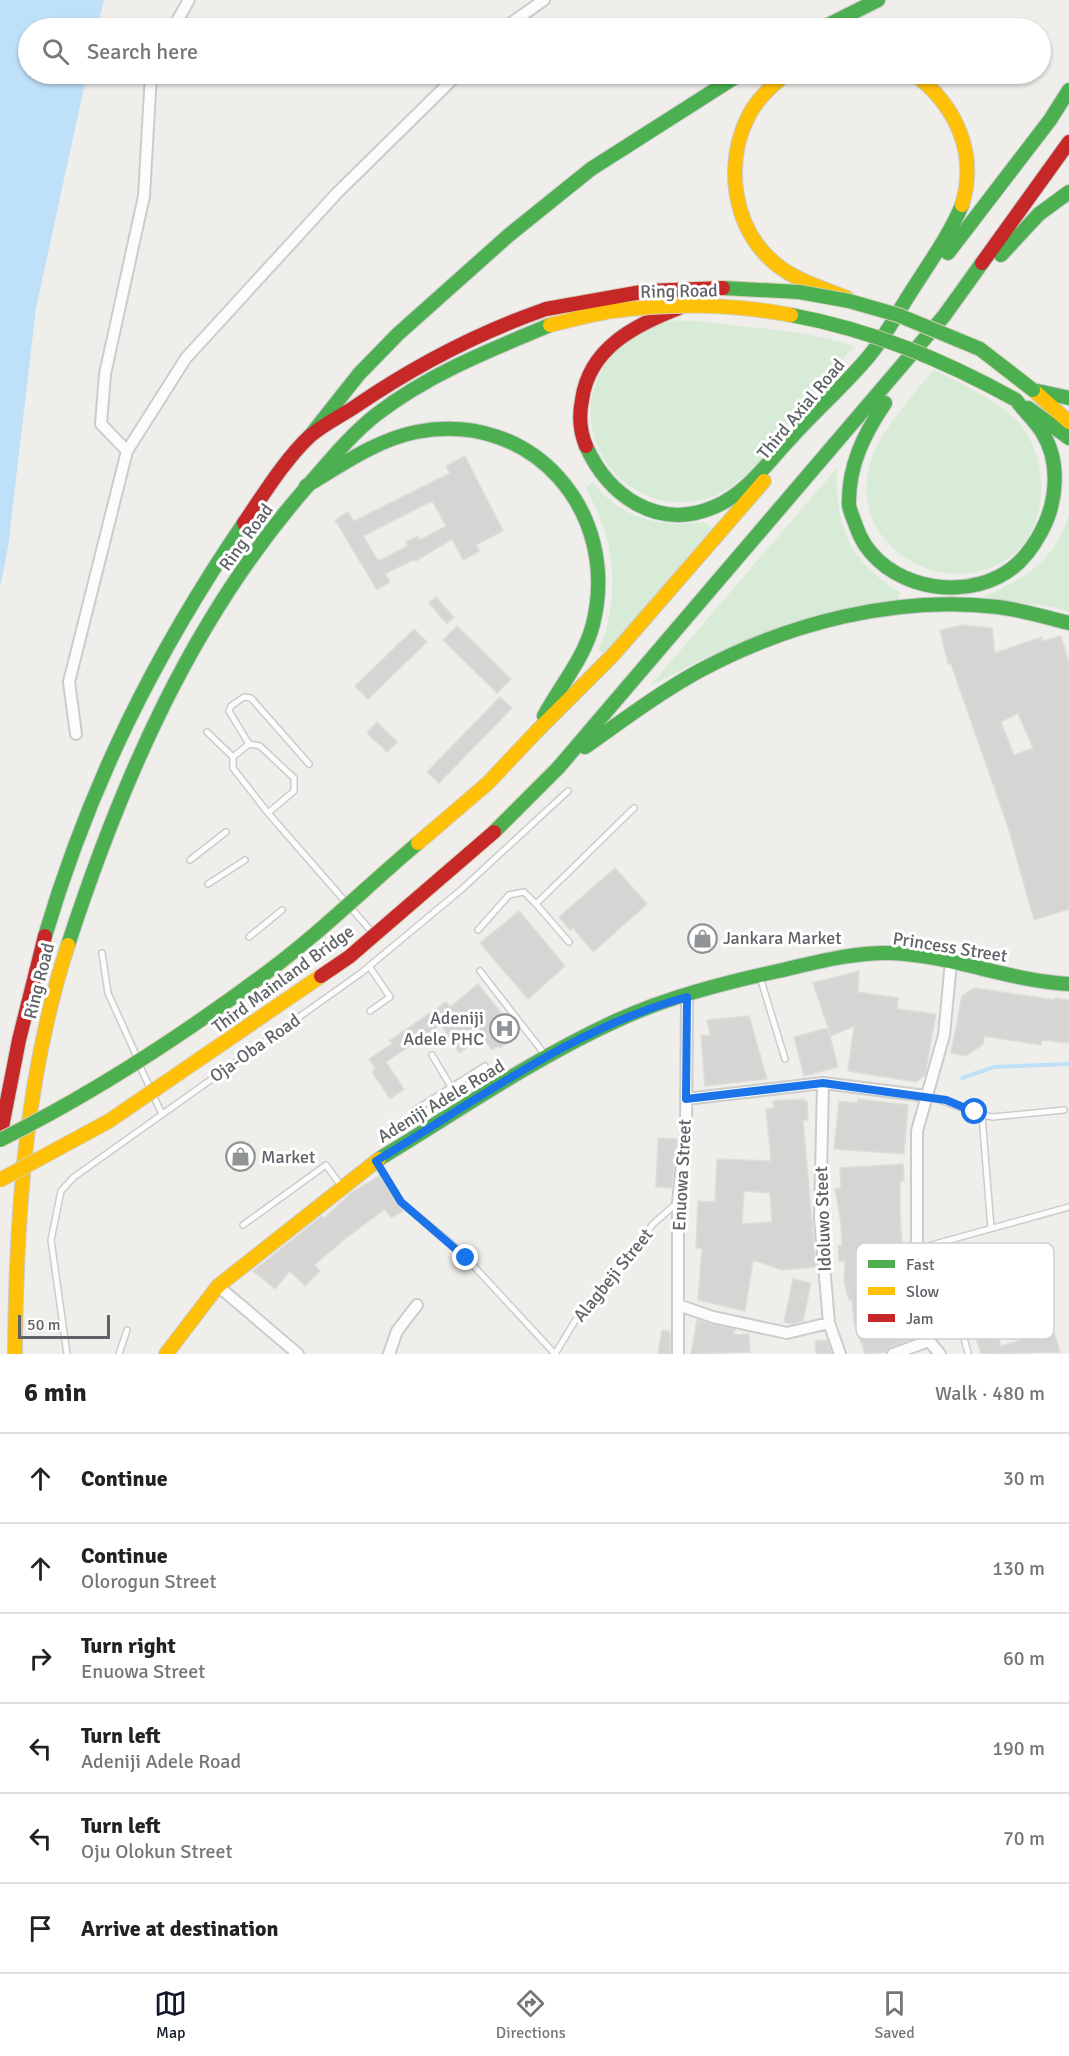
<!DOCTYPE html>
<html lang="en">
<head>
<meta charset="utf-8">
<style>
	body { margin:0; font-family:Signika,sans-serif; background:#f2f2f2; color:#222 }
	.scale { position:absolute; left:18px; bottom:15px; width:92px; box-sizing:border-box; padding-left:6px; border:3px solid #5f6368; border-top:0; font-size:16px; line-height:21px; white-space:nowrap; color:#5f6368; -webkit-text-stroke:4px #fff; paint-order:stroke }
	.stop { position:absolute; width:18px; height:18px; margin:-14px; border:4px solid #1a73e8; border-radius:50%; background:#fff }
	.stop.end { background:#1a73e8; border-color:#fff; box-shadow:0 2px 6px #0008 }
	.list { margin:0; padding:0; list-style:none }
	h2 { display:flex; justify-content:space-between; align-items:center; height:78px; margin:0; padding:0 24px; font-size:26px }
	h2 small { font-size:20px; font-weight:400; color:#767676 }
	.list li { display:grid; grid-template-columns:39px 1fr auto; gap:18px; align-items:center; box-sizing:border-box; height:90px; padding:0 24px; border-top:2px solid #e0e0e0 }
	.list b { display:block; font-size:22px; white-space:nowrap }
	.list p { margin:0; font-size:20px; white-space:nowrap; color:#767676 }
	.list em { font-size:20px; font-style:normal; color:#767676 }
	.icon { flex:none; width:33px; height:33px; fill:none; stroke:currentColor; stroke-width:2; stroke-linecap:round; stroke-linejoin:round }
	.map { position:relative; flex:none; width:1069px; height:1354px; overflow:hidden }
	.search { position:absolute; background:#fff; box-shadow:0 2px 4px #0004; left:18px; right:18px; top:18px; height:66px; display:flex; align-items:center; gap:15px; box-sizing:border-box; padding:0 21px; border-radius:33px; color:#767676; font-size:22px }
	.sheet { height:618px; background:#fff }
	nav { display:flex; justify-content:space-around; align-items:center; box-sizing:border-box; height:84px; border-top:2px solid #e0e0e0; background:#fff; font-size:16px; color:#767676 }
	nav a { display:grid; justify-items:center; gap:3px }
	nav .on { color:#111827 }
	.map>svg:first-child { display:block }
	.green { fill:#d8ebd6 }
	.water { fill:#bfe0f9 }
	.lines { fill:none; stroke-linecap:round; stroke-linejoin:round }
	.stream { stroke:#bfe0f9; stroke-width:4 }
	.building { fill:#d6d5d3; stroke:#deddd9; stroke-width:1.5; fill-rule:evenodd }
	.lane-casing { stroke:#cbcccc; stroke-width:8 }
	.street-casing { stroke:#cbcccc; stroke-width:14 }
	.fast-casing { stroke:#cacacb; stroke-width:16 }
	.slow-casing { stroke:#cacacb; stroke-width:16 }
	.jam-casing { stroke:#cacacb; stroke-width:16 }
	.lane { stroke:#fdfcfc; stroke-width:5 }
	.street { stroke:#fdfcfc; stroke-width:10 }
	.fast { stroke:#4caf50; stroke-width:14 }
	.slow { stroke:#ffc107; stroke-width:14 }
	.jam { stroke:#c62828; stroke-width:14 }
	.fast-bridge-casing { stroke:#d7ceb8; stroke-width:16; stroke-linecap:butt }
	.slow-bridge-casing { stroke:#d7ceb8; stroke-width:16; stroke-linecap:butt }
	.jam-bridge-casing { stroke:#d7ceb8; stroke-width:16; stroke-linecap:butt }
	.fast-bridge { stroke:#4caf50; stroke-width:14 }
	.slow-bridge { stroke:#ffc107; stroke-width:14 }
	.jam-bridge { stroke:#c62828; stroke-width:14 }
	.route { stroke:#1a73e8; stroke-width:8 }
	.labels { text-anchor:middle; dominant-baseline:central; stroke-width:6; stroke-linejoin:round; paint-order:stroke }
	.street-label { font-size:18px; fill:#5f6368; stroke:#fff }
	.poi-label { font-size:18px; fill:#5f6368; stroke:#fff; text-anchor:start }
	.key { fill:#fff; stroke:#cfd0d2; stroke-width:1.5 }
	.key-label { font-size:16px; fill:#5f6368 }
</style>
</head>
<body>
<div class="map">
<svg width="1069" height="1354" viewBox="0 0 1069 1354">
	<rect width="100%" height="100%" fill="#efeeea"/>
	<path class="green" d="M 666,321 C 690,319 715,323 740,326 C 778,330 817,334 854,346 L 760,462 C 744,476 728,492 708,498 C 627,523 558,432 607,362 C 611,356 615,348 620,343 C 633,334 651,328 666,321 Z
		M 933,370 C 962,384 992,397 1015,419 C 1053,457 1051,536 1001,563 C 937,598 850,543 869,468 C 878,431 911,399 933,370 Z
		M 837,468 C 835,527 849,561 901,593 L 898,600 L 709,656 L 650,686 Z
		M 593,482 C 620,519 661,528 704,522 L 712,528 L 604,654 L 599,650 C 621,595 616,538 585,488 Z
		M 1069,512 L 1069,612 L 1053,607 L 982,597 C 1023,581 1059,558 1069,512 Z"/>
	<path class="water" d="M 0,0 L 104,0 L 97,28 L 28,28 L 28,74 L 87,74 L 36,308 L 8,547 L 0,588 Z"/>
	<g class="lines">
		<path class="stream" d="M 962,1078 L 994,1067 L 1069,1064"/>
	</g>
	<path class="building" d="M 465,456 L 503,531 L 476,545 L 480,551 L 463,560 L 452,539 L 416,561 L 415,559 L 385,574 L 390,582 L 377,590 L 335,520 L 348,512 L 354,521 L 450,473 L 446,466 ZM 432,501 L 446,526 L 420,540 L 418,536 L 406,542 L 408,546 L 378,561 L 363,536 Z
		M 436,597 L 454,617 L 447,624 L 429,603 Z
		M 963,625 L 992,628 L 995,653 L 1042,637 L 1043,641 L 1061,636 L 1069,663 L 1069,909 L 1034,920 L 1008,827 L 951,664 L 948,664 L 940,630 ZM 1018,713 L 1033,748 L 1014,755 L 1001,722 Z
		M 457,626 L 511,679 L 497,693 L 443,640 Z
		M 414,629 L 427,642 L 368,699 L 355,686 Z
		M 500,697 L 512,708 L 439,783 L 427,772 Z
		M 377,722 L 397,742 L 387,752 L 367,733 Z
		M 615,868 L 647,904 L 593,952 L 573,928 L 570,930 L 559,917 Z
		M 519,911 L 565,966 L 528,999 L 480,943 Z
		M 859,971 L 858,992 L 898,998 L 897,1009 L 936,1014 L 925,1075 L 916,1082 L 848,1071 L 854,1026 L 831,1036 L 813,983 Z
		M 478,984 L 518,1034 L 500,1048 L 498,1046 L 492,1050 L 482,1037 L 459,1053 L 441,1025 L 386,1062 L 404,1089 L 390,1099 L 372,1072 L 376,1069 L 369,1059 L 393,1043 L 389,1041 L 446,1002 L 450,1007 Z
		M 974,988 L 1055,1000 L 1055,998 L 1069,1000 L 1069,1043 L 1042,1040 L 1041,1045 L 984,1036 L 983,1044 L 966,1056 L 951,1053 L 962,996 Z
		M 749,1016 L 767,1079 L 705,1086 L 701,1036 L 710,1035 L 707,1020 Z
		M 828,1028 L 838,1067 L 804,1076 L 794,1037 Z
		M 803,1099 L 807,1102 L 808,1120 L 803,1120 L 816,1267 L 782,1270 L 753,1260 L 745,1311 L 698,1300 L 702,1248 L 696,1248 L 698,1201 L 715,1202 L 717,1159 L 771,1161 L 766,1109 L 774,1108 L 773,1101 ZM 744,1191 L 770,1193 L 772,1222 L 742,1224 Z
		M 858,1099 L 908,1105 L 904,1154 L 834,1149 L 839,1101 L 857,1103 Z
		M 658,1138 L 677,1139 L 672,1188 L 656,1187 Z
		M 903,1164 L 904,1181 L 900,1181 L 900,1215 L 904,1274 L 874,1276 L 889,1314 L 909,1309 L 916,1338 L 890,1347 L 886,1352 L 865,1354 L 854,1322 L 852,1300 L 849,1300 L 844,1282 L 845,1261 L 839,1261 L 838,1246 L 842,1246 L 841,1223 L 835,1189 L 841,1188 L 840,1168 Z
		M 379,1176 L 403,1211 L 391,1218 L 385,1209 L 346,1238 L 314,1265 L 320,1271 L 305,1286 L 290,1271 L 275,1289 L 253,1271 L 322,1216 L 324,1218 L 351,1193 Z
		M 1032,1258 L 1060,1352 L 981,1354 L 976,1338 L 980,1337 L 977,1327 L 973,1328 L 959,1281 L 979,1275 L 1001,1346 L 1035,1336 L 1013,1264 Z
		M 793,1279 L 811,1283 L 803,1321 L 793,1324 L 784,1322 Z
		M 697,1320 L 735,1329 L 733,1335 L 749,1334 L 750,1352 L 691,1354 Z
		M 662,1330 L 670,1332 L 670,1354 L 658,1354 Z
		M 827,1340 L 832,1354 L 816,1354 L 815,1341 Z"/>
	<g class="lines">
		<defs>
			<path id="lane" d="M 207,732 L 233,757
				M 249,744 L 229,711 L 231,706 L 244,697 L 251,698 L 309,764
				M 268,813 L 294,791 L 294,778 L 260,746 L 249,744 L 233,757 L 233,768 L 268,813 L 371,931
				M 190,860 L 226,832
				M 208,884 L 245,860
				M 478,930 L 509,895 L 524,892 L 536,904
				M 249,937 L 282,910
				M 569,942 L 536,904 L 634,808
				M 102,953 L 108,993 L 136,1055
				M 369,966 L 390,997 L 370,1011
				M 480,971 L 546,1056
				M 760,977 L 785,1059
				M 432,1055 L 463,1107
				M 139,1064 L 150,1088
				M 926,1096 C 949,1101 970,1114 993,1117 L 1064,1110
				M 154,1097 L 162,1114
				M 412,1112 L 485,1066
				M 982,1116 L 991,1228
				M 377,1163 L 401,1202 L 458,1249 L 555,1354
				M 243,1225 L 326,1165 L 341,1186
				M 917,1249 L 1069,1207
				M 946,1273 L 968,1353
				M 921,1279 L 1026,1255
				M 67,1354 L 51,1240 L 61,1191 L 74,1177 L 361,973 L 462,889 L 568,791
				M 119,1354 L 127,1330
				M 555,1354 L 575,1321 L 612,1281 L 653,1224 L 677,1203"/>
			<path id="street" d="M 173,28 L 189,0
				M 504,28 L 544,0
				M 127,451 L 101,424 L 105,374 L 144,196 L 151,74
				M 76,734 L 69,682 L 127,451 L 186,358 L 337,193 L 458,74
				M 823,1083 L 820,1218 L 829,1323 L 840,1354
				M 686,1099 L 823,1083 L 926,1096
				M 218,1286 L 298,1354
				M 678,1305 L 713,1317 L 787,1333 L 829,1323
				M 389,1354 L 397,1331 L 417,1305
				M 678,1354 L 678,1202 L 686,1130 L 687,997
				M 893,1354 L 929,1341
				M 940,1354 L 929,1341 L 917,1249 L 917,1131 L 944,1035 L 951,962"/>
			<path id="fast" d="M 822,28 L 878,0
				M 948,253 L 1050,120 L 1069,90
				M 1001,255 L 1039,214 L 1069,192
				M 1033,390 L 1069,398
				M 885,403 C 864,434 848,466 849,505 C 850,512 854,520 856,526 C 874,581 947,602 998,577 C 1017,568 1031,551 1041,532 C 1057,503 1061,462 1042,432 C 1035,421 1024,411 1016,400
				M 1028,408 L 1069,438
				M 310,436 L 359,374 L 398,334 L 509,235 L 591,169 L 740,74
				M 586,446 C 608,496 658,531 714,507 C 746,494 768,462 791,438 C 816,410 845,385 869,356 C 885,337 896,315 909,295 C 927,266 948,238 962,205
				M 306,486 C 340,466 376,440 416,432 C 532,409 621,512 593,624 C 585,657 560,686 544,716
				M 585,747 C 622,721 659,693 699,671 C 788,623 896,595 998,607 C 1022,610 1046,617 1069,623
				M 558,768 L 944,316 L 982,263
				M 45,936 C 90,784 155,654 244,523
				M 68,945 C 121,782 191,620 305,489 C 328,463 349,436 377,414 C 429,374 490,350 550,325
				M 379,1159 C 457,1112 534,1058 618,1020 C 668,997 724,983 778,971 C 814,963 853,952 890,953 C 951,955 1009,981 1069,984"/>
			<path id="slow" d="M 786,74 C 772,86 758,98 749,115 C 724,163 732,229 777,265 C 797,281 823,288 847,298
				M 914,74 C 956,105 978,154 962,205
				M 1033,390 L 1069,422
				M 536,732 L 614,654 L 764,481
				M 15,1354 C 16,1217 25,1077 68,945
				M 166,1354 L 218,1286 L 379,1159"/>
			<path id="jam" d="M 982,263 L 1069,142
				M 586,446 C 580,432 579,415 582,400 C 589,348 635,325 679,308
				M 244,523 C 263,495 286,458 310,436 C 324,424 341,416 356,406 C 416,365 477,333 546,309
				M 0,1137 L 19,1040 L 45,936"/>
		</defs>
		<use href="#lane" class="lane-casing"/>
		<use href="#street" class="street-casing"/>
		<use href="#fast" class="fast-casing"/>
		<use href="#slow" class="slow-casing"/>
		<use href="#jam" class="jam-casing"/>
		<use href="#lane" class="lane"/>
		<use href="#street" class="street"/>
		<use href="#fast" class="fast"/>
		<use href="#slow" class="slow"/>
		<use href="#jam" class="jam"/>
		<defs>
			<path id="fast-bridge" d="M 723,288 L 799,292 L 849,301 L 898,315 L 980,349 L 1033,390
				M 791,315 C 872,330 944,360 1016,400
				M 494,832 L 558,768
				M 0,1140 C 92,1094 180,1037 262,976 C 317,936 366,887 418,843"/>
			<path id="slow-bridge" d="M 550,325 C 571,320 591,314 613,311 C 670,303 734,304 791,315
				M 418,843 L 488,783 L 536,732
				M 0,1180 L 109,1121 L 321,976"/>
			<path id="jam-bridge" d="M 546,309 L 647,291 L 723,288
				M 321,976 L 349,957 L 494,832"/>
		</defs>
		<use href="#fast-bridge" class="fast-bridge-casing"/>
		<use href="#slow-bridge" class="slow-bridge-casing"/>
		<use href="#jam-bridge" class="jam-bridge-casing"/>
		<use href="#fast-bridge" class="fast-bridge"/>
		<use href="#slow-bridge" class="slow-bridge"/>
		<use href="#jam-bridge" class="jam-bridge"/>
	</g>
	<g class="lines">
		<path class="route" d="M 466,1258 L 401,1202 L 376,1161 C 475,1102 574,1027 687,997 L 686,1099 L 823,1083 L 946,1100 L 975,1112"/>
	</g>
	<defs>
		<symbol id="shop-ring" viewBox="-11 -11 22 22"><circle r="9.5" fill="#fff" stroke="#919496" stroke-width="1.5"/><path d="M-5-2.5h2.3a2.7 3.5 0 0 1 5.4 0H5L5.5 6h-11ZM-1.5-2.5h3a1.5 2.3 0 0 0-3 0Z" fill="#919496"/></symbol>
		<symbol id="hospital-ring" viewBox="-11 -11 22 22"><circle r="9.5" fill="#fff" stroke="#919496" stroke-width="1.5"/><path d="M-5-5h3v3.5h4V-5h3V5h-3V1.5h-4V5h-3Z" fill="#919496"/></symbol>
	</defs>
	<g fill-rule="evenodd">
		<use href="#shop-ring" x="686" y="922" width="33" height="33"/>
		<use href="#hospital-ring" x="488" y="1012" width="33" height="33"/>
		<use href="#shop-ring" x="224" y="1140" width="33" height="33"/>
	</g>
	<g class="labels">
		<g class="street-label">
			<text transform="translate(679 291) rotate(-1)">Ring Road</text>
			<text transform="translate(801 409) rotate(-50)">Third Axial Road</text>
			<text transform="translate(246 537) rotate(-54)">Ring Road</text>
			<text transform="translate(950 947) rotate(9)">Princess Street</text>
			<text transform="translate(283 979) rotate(-36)">Third Mainland Bridge</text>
			<text transform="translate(39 981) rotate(-76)">Ring Road</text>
			<text transform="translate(255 1048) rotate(-35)">Oja-Oba Road</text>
			<text transform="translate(441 1101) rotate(-31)">Adeniji Adele Road</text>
			<text transform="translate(682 1175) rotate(-87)">Enuowa Street</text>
			<text transform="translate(823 1219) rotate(-92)">Idoluwo Steet</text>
			<text transform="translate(613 1275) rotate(-51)">Alagbeji Street</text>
		</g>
		<g class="poi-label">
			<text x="723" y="938">Jankara Market</text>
			<text x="484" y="1018" text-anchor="end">Adeniji<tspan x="484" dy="21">Adele PHC</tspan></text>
			<text x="261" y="1157">Market</text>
		</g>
	</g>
	<rect x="856" y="1243" width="198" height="96" rx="9" class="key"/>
	<rect x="868" y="1260" width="27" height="8" fill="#4caf50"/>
	<rect x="868" y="1287" width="27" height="8" fill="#ffc107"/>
	<rect x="868" y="1314" width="27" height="8" fill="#c62828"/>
	<g class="key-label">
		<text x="906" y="1270">Fast</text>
		<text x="906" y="1297">Slow</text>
		<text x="906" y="1324">Jam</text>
	</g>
</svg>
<div class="scale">50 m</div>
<div class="stop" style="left:975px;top:1112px"></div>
<div class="stop end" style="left:466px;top:1258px"></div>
<div class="search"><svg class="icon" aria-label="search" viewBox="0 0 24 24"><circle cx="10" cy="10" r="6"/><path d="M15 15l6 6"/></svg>Search here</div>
</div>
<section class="sheet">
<h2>6 min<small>Walk · 480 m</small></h2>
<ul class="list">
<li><svg class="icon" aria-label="ahead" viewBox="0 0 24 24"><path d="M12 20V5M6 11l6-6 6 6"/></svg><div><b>Continue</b></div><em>30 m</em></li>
<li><svg class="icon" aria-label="ahead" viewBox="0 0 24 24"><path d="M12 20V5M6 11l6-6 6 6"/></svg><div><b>Continue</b><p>Olorogun Street</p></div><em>130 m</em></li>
<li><svg class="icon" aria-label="right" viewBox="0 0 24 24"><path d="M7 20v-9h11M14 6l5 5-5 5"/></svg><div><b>Turn right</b><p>Enuowa Street</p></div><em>60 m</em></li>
<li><svg class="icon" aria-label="left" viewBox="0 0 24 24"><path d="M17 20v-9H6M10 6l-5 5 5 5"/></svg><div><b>Turn left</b><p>Adeniji Adele Road</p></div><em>190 m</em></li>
<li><svg class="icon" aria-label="left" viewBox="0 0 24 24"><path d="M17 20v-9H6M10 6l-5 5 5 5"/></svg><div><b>Turn left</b><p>Oju Olokun Street</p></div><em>70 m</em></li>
<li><svg class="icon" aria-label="arrive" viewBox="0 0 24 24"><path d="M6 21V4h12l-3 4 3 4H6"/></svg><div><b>Arrive at destination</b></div></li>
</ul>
</section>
<nav>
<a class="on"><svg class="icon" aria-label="map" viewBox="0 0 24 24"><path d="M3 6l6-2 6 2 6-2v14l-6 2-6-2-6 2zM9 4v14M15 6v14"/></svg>Map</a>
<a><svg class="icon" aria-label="directions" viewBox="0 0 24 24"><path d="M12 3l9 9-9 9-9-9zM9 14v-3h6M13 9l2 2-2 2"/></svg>Directions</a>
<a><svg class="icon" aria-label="saved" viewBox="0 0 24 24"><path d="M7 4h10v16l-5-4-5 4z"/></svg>Saved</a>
</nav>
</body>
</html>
